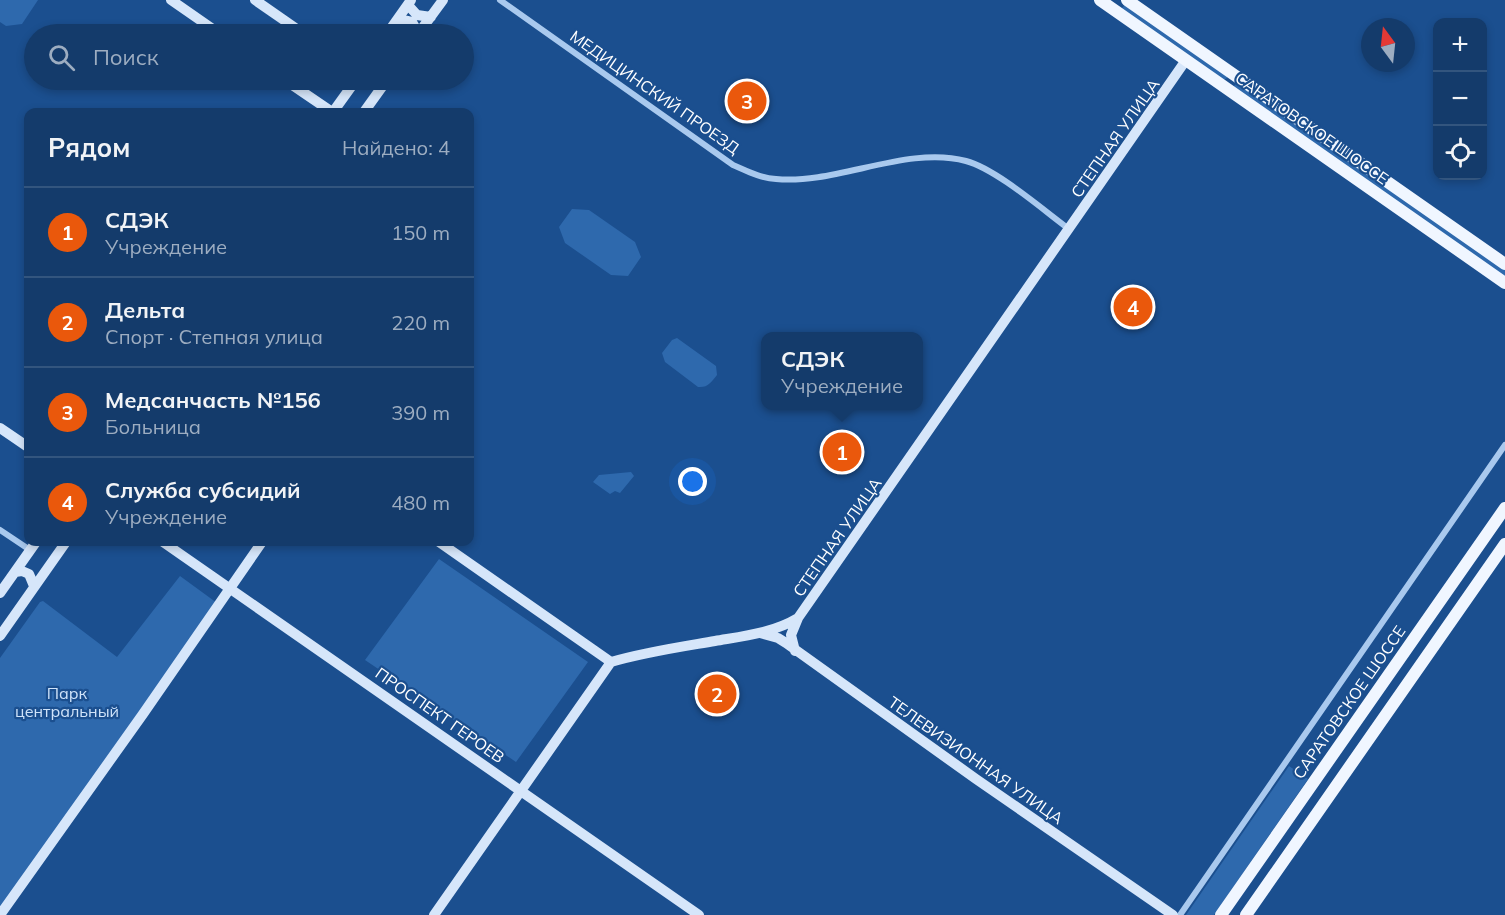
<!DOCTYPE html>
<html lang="ru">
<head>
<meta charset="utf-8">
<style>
	body { margin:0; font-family:Mulish,sans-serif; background:#214673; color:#f1f3f6 }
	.controls { position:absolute; right:18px; top:18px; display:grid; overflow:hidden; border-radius:12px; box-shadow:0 3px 9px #0003 }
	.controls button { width:54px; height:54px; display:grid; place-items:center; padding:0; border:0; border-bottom:2px solid #33557e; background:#143b6b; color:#f1f3f6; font:30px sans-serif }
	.compass { position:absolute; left:1361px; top:18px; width:54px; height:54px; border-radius:50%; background:#143b6b; box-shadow:0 3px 9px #0003; rotate:345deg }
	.you { position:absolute; left:693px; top:482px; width:21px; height:21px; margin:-15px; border:4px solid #fff; border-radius:50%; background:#1a73e8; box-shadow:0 0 0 9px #1a73e833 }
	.badge { display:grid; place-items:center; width:39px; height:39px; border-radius:50%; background:#ea580c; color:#fff; font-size:20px; font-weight:700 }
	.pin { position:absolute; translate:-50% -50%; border:3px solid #fff; box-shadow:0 2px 6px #0006 }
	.popup { position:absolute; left:761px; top:332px; width:162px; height:78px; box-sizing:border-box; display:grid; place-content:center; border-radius:12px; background:#143b6b; filter:drop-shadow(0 2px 4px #0005); font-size:20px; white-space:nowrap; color:#9dadc1 }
	.popup b { font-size:22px; color:#f1f3f6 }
	.popup::after { content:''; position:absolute; left:50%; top:100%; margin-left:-12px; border:12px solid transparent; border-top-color:#143b6b }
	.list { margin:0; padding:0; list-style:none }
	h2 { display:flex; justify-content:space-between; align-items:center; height:78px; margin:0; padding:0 24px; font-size:26px }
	h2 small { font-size:20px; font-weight:400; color:#9dadc1 }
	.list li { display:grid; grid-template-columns:39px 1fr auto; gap:18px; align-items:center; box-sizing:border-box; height:90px; padding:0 24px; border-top:2px solid #33557e }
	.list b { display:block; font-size:22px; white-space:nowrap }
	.list p { margin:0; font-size:20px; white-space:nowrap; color:#9dadc1 }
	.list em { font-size:20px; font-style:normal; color:#9dadc1 }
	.icon { flex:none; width:33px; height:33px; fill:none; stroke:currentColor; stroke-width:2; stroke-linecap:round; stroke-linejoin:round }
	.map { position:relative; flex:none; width:1505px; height:915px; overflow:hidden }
	.search { position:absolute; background:#143b6b; box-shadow:0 3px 9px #0003; left:24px; top:24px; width:450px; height:66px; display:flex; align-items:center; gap:15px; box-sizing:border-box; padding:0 21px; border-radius:33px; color:#9dadc1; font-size:22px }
	.panel { position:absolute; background:#143b6b; box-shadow:0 3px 9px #0003; left:24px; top:108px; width:450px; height:438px; border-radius:12px }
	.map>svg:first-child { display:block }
	.green { fill:#2e69ad }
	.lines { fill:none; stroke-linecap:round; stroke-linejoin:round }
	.street { stroke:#a9c9ee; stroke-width:6 }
	.secondary { stroke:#d6e6fa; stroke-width:10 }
	.primary { stroke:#f0f6ff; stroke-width:12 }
	.labels { text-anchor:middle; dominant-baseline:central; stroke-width:4.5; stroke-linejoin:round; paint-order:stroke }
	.street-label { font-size:16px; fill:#fff; stroke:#1b4f8f }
	.park-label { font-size:16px; fill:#cfe3fa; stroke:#1b4f8f }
</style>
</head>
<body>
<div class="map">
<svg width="1505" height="915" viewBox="0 0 1505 915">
	<rect width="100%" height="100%" fill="#1b4f8f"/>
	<path class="green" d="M 0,0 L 38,0 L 22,24 L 6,26 L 0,22 Z
		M 1125,5 L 1227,75 L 1227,78 L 1222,81 L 1121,9 Z
		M 1237,83 L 1505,268 L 1505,279 L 1233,87 Z
		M 572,209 L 589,210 L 635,242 L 641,257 L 628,276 L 611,275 L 565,243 L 559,227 Z
		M 677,338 L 716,366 L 717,375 C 711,382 708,388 698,387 L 665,362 L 662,353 L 672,340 Z
		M 631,472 L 634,476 L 620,493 L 615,491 L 610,494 L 593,482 L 599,475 Z
		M 439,559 L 588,662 L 516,762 L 365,660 Z
		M 180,576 L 217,603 L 0,911 L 0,658 L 40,602 L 43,601 L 117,657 Z
		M 1289,766 L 1308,779 L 1214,915 L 1186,915 Z"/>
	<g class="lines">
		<path class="street" d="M 500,0 L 733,165 C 747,171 760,178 776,179 C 836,185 907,145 966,161 C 996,169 1042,209 1069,229
			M 0,530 L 30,550
			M 1180,915 L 1505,445"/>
		<path class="secondary" d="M 171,0 L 220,34
			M 255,0 L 304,34
			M 408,5 L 417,15 L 431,17
			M 398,19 L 412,22 L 419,34
			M 387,34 L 411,0
			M 418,34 L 443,0
			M 285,80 L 332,112
			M 333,112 L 356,80
			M 364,112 L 387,80
			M 0,428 L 28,447
			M 163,542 L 699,915
			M 439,542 L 611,662
			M 15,572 L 22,571 L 29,574 L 34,586
			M 0,593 L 36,542
			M 760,633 L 778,638 L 786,643 L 976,779 L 1173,915
			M 0,636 L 66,542
			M 795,651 L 791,635 L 798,618
			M 0,915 L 143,714 L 262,542
			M 434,915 L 611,662 C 645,652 680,647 715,641 C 744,636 773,633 798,618 L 1186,60"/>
		<path class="primary" d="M 1100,0 L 1505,283
			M 1127,0 L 1505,264
			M 1221,915 L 1505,508
			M 1246,915 L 1505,544"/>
	</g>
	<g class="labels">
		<g class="street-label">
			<text transform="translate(655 92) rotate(35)">МЕДИЦИНСКИЙ ПРОЕЗД</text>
			<text transform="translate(1312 128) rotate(35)">САРАТОВСКОЕ ШОССЕ</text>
			<text transform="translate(1115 138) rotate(-55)">СТЕПНАЯ УЛИЦА</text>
			<text transform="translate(837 537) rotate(-55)">СТЕПНАЯ УЛИЦА</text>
			<text transform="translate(1349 702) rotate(-55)">САРАТОВСКОЕ ШОССЕ</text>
			<text transform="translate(440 715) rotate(35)">ПРОСПЕКТ ГЕРОЕВ</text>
			<text transform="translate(976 760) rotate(35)">ТЕЛЕВИЗИОННАЯ УЛИЦА</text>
		</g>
		<g class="park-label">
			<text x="67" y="693">Парк<tspan x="67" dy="18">центральный</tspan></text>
		</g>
	</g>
</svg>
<div class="controls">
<button>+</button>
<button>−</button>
<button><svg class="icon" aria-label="locate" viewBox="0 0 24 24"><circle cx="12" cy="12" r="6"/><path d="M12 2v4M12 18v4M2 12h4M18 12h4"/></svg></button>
</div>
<svg class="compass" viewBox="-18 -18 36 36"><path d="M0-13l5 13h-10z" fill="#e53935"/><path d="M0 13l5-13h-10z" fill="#9dadc1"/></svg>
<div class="you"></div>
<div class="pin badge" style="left:842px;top:452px">1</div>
<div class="popup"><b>СДЭК</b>Учреждение</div>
<div class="pin badge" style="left:717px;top:694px">2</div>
<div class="pin badge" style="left:747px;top:101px">3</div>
<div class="pin badge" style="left:1133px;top:307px">4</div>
<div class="search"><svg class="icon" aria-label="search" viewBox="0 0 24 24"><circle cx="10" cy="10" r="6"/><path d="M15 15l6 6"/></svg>Поиск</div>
<section class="panel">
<h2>Рядом<small>Найдено: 4</small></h2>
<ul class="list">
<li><span class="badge">1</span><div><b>СДЭК</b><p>Учреждение</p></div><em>150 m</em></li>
<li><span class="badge">2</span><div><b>Дельта</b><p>Спорт · Степная улица</p></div><em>220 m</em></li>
<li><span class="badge">3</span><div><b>Медсанчасть №156</b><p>Больница</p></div><em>390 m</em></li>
<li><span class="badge">4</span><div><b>Служба субсидий</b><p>Учреждение</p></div><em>480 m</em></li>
</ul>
</section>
</div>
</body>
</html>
